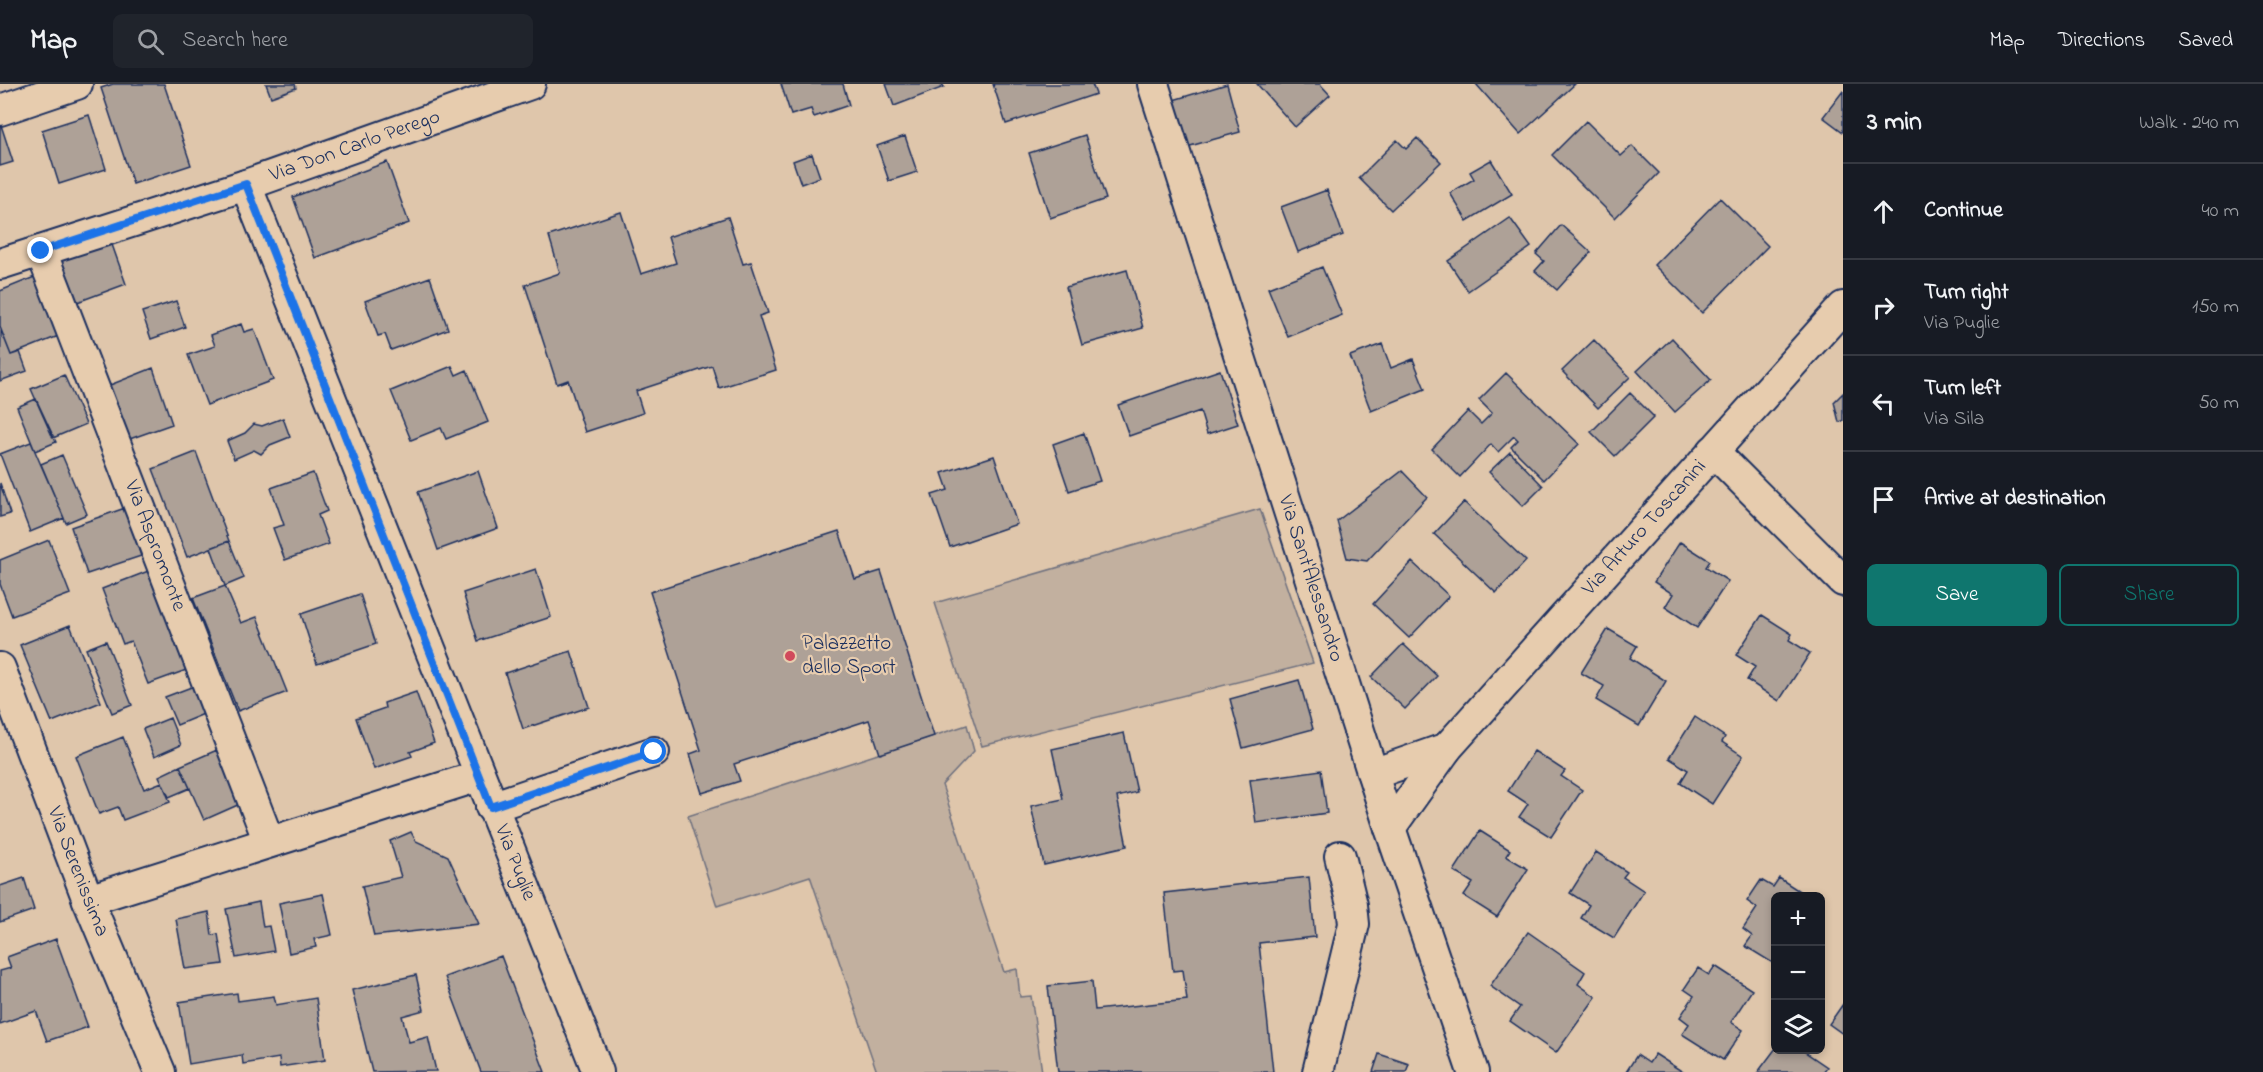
<!DOCTYPE html>
<html lang="en">
<head>
<meta charset="utf-8">
<style>
	body { margin:0; font-family:"Indie Flower",sans-serif; background:#20242c; color:#f1f3f6 }
	.controls { position:absolute; right:18px; bottom:18px; display:grid; overflow:hidden; border-radius:9px; box-shadow:0 3px 9px #0003 }
	.controls button { width:54px; height:54px; display:grid; place-items:center; padding:0; border:0; border-bottom:2px solid #363941; background:#171b24; color:#f1f3f6; font:30px sans-serif }
	.stop { position:absolute; width:18px; height:18px; margin:-14px; border:4px solid #1a73e8; border-radius:50%; background:#fff }
	.stop.end { background:#1a73e8; border-color:#fff; box-shadow:0 2px 6px #0008 }
	.list { margin:0; padding:0; list-style:none }
	h2 { display:flex; justify-content:space-between; align-items:center; height:78px; margin:0; padding:0 24px; font-size:26px }
	h2 small { font-size:20px; font-weight:400; color:#9ea1a6 }
	.list li { display:grid; grid-template-columns:39px 1fr auto; gap:18px; align-items:center; box-sizing:border-box; height:96px; padding:0 24px; border-top:2px solid #363941 }
	.list b { display:block; font-size:22px; white-space:nowrap }
	.list p { margin:0; font-size:20px; white-space:nowrap; color:#9ea1a6 }
	.list em { font-size:20px; font-style:normal; color:#9ea1a6 }
	.actions { display:flex; gap:12px; padding:18px 24px }
	.actions a { flex:1; padding:14px 0; border:2px solid #0f766e; border-radius:9px; text-align:center; font-size:21px; color:#0f766e }
	.actions .main { background:#0f766e; color:#fff }
	.icon { flex:none; width:33px; height:33px; fill:none; stroke:currentColor; stroke-width:2; stroke-linecap:round; stroke-linejoin:round }
	.map { position:relative; flex:none; width:1843px; height:988px; overflow:hidden }
	header { display:flex; align-items:center; gap:36px; box-sizing:border-box; height:84px; padding:0 30px; background:#171b24; border-bottom:2px solid #363941 }
	header strong { font-size:28px }
	nav { display:flex; gap:33px; margin-inline-start:auto; font-size:21px }
	.search { width:420px; height:54px; background:#20242c; display:flex; align-items:center; gap:15px; box-sizing:border-box; padding:0 21px; border-radius:9px; color:#9ea1a6; font-size:22px }
	main { display:flex }
	aside { flex:1; background:#171b24 }
	.map>svg:first-child { display:block }
	.green { fill:#c2b09f; stroke:#6e707e; stroke-width:1.5 }
	.building { fill:#aea197; stroke:#1b2f5e; stroke-width:1.5 }
	.lines { fill:none; stroke-linecap:round; stroke-linejoin:round }
	.minor-casing { stroke:#1b2f5e; stroke-width:34 }
	.minor { stroke:#e7ccae; stroke-width:30 }
	.route { stroke:#1a73e8; stroke-width:8 }
	.poi-dot { fill:#d1495b; stroke:#e7ccae; stroke-width:2 }
	.labels { text-anchor:middle; dominant-baseline:central; stroke-width:4.5; stroke-linejoin:round; paint-order:stroke }
	.street-label { font-size:21px; fill:#1b2f5e; stroke:#e7ccae }
	.poi-label { font-size:21px; fill:#1b2f5e; stroke:#e7ccae; text-anchor:start }
</style>
</head>
<body>
<header>
<strong>Map</strong>
<div class="search"><svg class="icon" aria-label="search" viewBox="0 0 24 24"><circle cx="10" cy="10" r="6"/><path d="M15 15l6 6"/></svg>Search here</div>
<nav><a>Map</a><a>Directions</a><a>Saved</a></nav>
</header>
<main>
<div class="map">
<svg width="1843" height="988" viewBox="0 0 1843 988">
	<rect width="100%" height="100%" fill="#dfc6ab"/>
	<filter id="ink" filterUnits="userSpaceOnUse"><feTurbulence type="fractalNoise" baseFrequency=".0167" numOctaves="2"/><feDisplacementMap in="SourceGraphic" scale="12" xChannelSelector="R" yChannelSelector="G"/><feConvolveMatrix kernelMatrix="1 2 1 2 8 2 1 2 1" color-interpolation-filters="sRGB"/></filter>
	<g filter="url(#ink)">
		<path class="green" d="M 1260,425 L 1313,579 L 982,662 L 935,519 Z
			M 967,641 L 974,667 L 942,701 L 1004,888 L 1017,885 L 1020,913 L 1031,912 L 1042,988 L 877,988 L 810,792 L 717,822 L 688,732 Z"/>
		<path class="building" d="M 113,0 L 164,0 L 191,81 L 133,100 L 101,4 Z
			M 266,0 L 295,0 L 296,4 L 271,13 Z
			M 781,0 L 843,0 L 849,21 L 814,33 L 811,25 L 791,31 Z
			M 886,0 L 942,0 L 944,3 L 894,22 Z
			M 993,0 L 1092,0 L 1096,10 L 1006,40 Z
			M 1227,0 L 1240,48 L 1183,64 L 1170,17 Z
			M 1257,0 L 1320,0 L 1330,11 L 1295,43 Z
			M 1476,0 L 1575,0 L 1520,50 Z
			M 1843,7 L 1843,48 L 1823,33 Z
			M 89,31 L 106,85 L 59,100 L 42,46 Z
			M 1586,37 L 1621,72 L 1632,62 L 1659,89 L 1615,134 L 1552,71 Z
			M 0,38 L 13,78 L 0,82 Z
			M 1085,51 L 1106,115 L 1050,134 L 1029,69 Z
			M 905,52 L 917,88 L 889,97 L 877,62 Z
			M 1417,54 L 1441,78 L 1391,126 L 1359,94 L 1397,56 L 1406,65 Z
			M 812,70 L 820,93 L 801,100 L 793,77 Z
			M 1491,76 L 1512,110 L 1467,137 L 1450,109 L 1474,95 L 1470,88 Z
			M 387,78 L 409,139 L 315,174 L 293,113 Z
			M 1327,106 L 1343,151 L 1298,168 L 1281,123 Z
			M 1720,114 L 1768,162 L 1702,229 L 1654,181 Z
			M 621,128 L 641,190 L 676,179 L 668,153 L 728,133 L 743,180 L 751,178 L 768,229 L 759,232 L 776,286 L 719,304 L 712,282 L 636,307 L 643,329 L 585,348 L 568,296 L 557,300 L 525,201 L 560,189 L 549,152 Z
			M 1510,134 L 1531,163 L 1468,207 L 1448,177 Z
			M 1561,141 L 1591,168 L 1557,206 L 1535,187 L 1544,177 L 1536,170 Z
			M 110,155 L 126,200 L 72,220 L 55,176 Z
			M 1322,183 L 1342,231 L 1288,253 L 1268,204 Z
			M 1127,186 L 1143,244 L 1082,261 L 1066,203 Z
			M 37,192 L 61,251 L 11,271 L 0,243 L 0,207 Z
			M 430,193 L 448,245 L 391,266 L 385,250 L 378,252 L 365,217 Z
			M 176,217 L 185,243 L 151,255 L 142,228 Z
			M 241,240 L 244,248 L 254,245 L 273,296 L 207,321 L 188,271 L 215,262 L 211,251 Z
			M 1,246 L 11,271 L 20,268 L 27,287 L 0,297 Z
			M 1672,254 L 1711,296 L 1675,328 L 1637,287 Z
			M 1594,256 L 1630,293 L 1598,324 L 1562,287 Z
			M 1382,260 L 1391,284 L 1413,275 L 1425,305 L 1371,327 L 1350,272 Z
			M 452,282 L 456,291 L 467,286 L 488,338 L 446,355 L 441,344 L 411,356 L 391,307 Z
			M 153,284 L 172,340 L 124,357 L 105,303 Z
			M 1220,286 L 1238,340 L 1207,350 L 1200,327 L 1129,352 L 1118,321 Z
			M 1506,289 L 1579,360 L 1544,396 L 1511,363 L 1518,356 L 1514,352 L 1498,368 L 1491,360 L 1460,393 L 1432,365 L 1468,327 L 1481,340 L 1492,329 L 1479,316 Z
			M 64,291 L 86,340 L 53,354 L 31,305 Z
			M 1630,309 L 1654,333 L 1615,372 L 1591,348 Z
			M 1843,309 L 1843,337 L 1839,338 L 1834,318 Z
			M 36,315 L 56,358 L 35,367 L 17,323 Z
			M 283,334 L 290,353 L 270,361 L 261,370 L 254,366 L 234,375 L 227,357 L 245,349 L 254,340 L 262,342 Z
			M 1084,349 L 1100,397 L 1069,407 L 1053,360 Z
			M 31,358 L 64,434 L 30,448 L 0,370 Z
			M 196,368 L 229,457 L 187,473 L 153,385 Z
			M 1510,368 L 1543,402 L 1523,422 L 1489,388 Z
			M 62,371 L 87,430 L 66,439 L 41,380 Z
			M 994,372 L 1017,440 L 950,463 L 932,411 L 948,406 L 942,389 Z
			M 478,387 L 498,444 L 438,466 L 418,408 Z
			M 1402,387 L 1427,413 L 1367,477 L 1347,474 L 1337,437 Z
			M 313,389 L 327,427 L 318,431 L 329,460 L 285,476 L 273,444 L 284,441 L 271,404 Z
			M 0,399 L 10,430 L 0,433 Z
			M 1464,418 L 1526,477 L 1496,509 L 1434,450 Z
			M 125,424 L 141,472 L 87,490 L 71,443 Z
			M 839,447 L 855,495 L 881,487 L 934,652 L 880,670 L 869,636 L 734,680 L 740,697 L 702,709 L 690,670 L 701,666 L 650,508 Z
			M 49,456 L 70,510 L 12,532 L 0,500 L 0,476 Z
			M 229,457 L 244,494 L 225,502 L 211,464 Z
			M 1680,458 L 1710,477 L 1706,483 L 1728,497 L 1697,544 L 1665,523 L 1673,510 L 1654,498 Z
			M 1412,478 L 1449,512 L 1409,554 L 1373,520 Z
			M 536,485 L 551,533 L 478,557 L 463,509 Z
			M 151,486 L 189,585 L 148,600 L 131,557 L 123,560 L 102,505 Z
			M 225,502 L 241,539 L 257,533 L 287,608 L 238,627 L 193,514 Z
			M 360,510 L 376,560 L 317,580 L 301,530 Z
			M 1762,531 L 1792,550 L 1789,556 L 1810,569 L 1779,617 L 1747,596 L 1755,583 L 1736,571 Z
			M 70,541 L 101,618 L 52,638 L 20,561 Z
			M 1608,545 L 1637,562 L 1630,574 L 1666,597 L 1639,642 L 1596,616 L 1604,602 L 1581,589 Z
			M 106,557 L 132,621 L 112,629 L 86,565 Z
			M 1403,560 L 1437,592 L 1405,625 L 1371,593 Z
			M 571,567 L 589,623 L 523,645 L 505,589 Z
			M 1299,596 L 1313,645 L 1243,664 L 1230,615 Z
			M 194,602 L 206,629 L 177,641 L 165,613 Z
			M 416,608 L 434,659 L 410,668 L 412,672 L 374,685 L 356,634 L 385,624 L 384,619 Z
			M 1695,633 L 1725,653 L 1722,658 L 1743,672 L 1712,720 L 1680,699 L 1688,686 L 1669,674 Z
			M 170,634 L 181,661 L 154,673 L 143,645 Z
			M 1124,649 L 1137,708 L 1117,713 L 1127,762 L 1044,781 L 1031,722 L 1063,715 L 1052,665 Z
			M 123,653 L 144,705 L 162,698 L 170,718 L 123,736 L 118,723 L 99,730 L 76,672 Z
			M 217,666 L 240,720 L 204,736 L 180,682 Z
			M 1534,667 L 1565,687 L 1561,692 L 1582,706 L 1551,753 L 1519,733 L 1528,720 L 1508,707 Z
			M 180,682 L 190,704 L 169,713 L 159,692 Z
			M 1321,686 L 1327,729 L 1256,739 L 1250,696 Z
			M 1480,747 L 1510,766 L 1506,772 L 1528,785 L 1497,833 L 1464,812 L 1473,799 L 1454,787 Z
			M 411,748 L 416,757 L 448,772 L 479,840 L 374,852 L 362,802 L 401,793 L 390,757 Z
			M 1596,768 L 1627,788 L 1623,793 L 1644,807 L 1614,854 L 1581,834 L 1589,821 L 1570,809 Z
			M 1309,793 L 1315,853 L 1259,859 L 1273,988 L 1058,988 L 1048,902 L 1092,897 L 1095,926 L 1187,916 L 1183,886 L 1173,887 L 1164,809 Z
			M 24,794 L 34,826 L 0,838 L 0,802 Z
			M 1779,794 L 1807,812 L 1776,812 L 1776,881 L 1745,862 L 1752,852 L 1743,845 L 1757,824 L 1747,817 L 1761,796 L 1773,803 Z
			M 323,810 L 332,851 L 314,855 L 316,863 L 289,869 L 279,819 Z
			M 259,818 L 263,843 L 269,842 L 274,867 L 236,874 L 226,825 Z
			M 209,828 L 212,851 L 218,850 L 223,880 L 185,885 L 176,835 Z
			M 1528,848 L 1585,888 L 1578,900 L 1596,913 L 1556,969 L 1510,937 L 1520,923 L 1490,902 Z
			M 56,855 L 88,943 L 47,957 L 36,927 L 0,940 L 0,887 L 11,884 L 7,873 Z
			M 501,872 L 545,988 L 481,988 L 445,893 Z
			M 1715,882 L 1752,906 L 1731,938 L 1743,946 L 1723,976 L 1682,950 L 1689,940 L 1680,933 L 1694,912 L 1684,905 L 1698,884 L 1709,891 Z
			M 416,891 L 424,926 L 402,932 L 409,958 L 428,953 L 436,987 L 372,988 L 352,906 Z
			M 237,909 L 238,917 L 274,912 L 276,921 L 316,914 L 325,976 L 280,983 L 279,974 L 243,980 L 242,971 L 189,980 L 179,918 Z
			M 1843,920 L 1843,950 L 1829,940 Z
			M 1776,964 L 1802,966 L 1827,983 L 1823,988 L 1758,988 Z
			M 1379,970 L 1409,980 L 1406,988 L 1373,988 Z
			M 1655,970 L 1683,988 L 1626,988 L 1637,971 L 1649,979 Z"/>
		<g class="lines">
			<defs>
				<g id="minor">
					<path id="s1" d="M 1153,0 L 1390,744 L 1473,988"/>
					<path d="M 0,26 L 77,0"/>
					<path id="s2" d="M 246,101 L 598,988"/>
					<path id="s3" d="M 41,167 L 269,758"/>
					<path id="s4" d="M 0,180 L 246,101 L 530,0"/>
					<path d="M 1713,367 L 1843,497"/>
					<path id="s5" d="M 0,584 L 88,816 L 160,988"/>
					<path d="M 1373,690 L 1447,664"/>
					<path d="M 491,723 L 654,668"/>
					<path id="s6" d="M 1390,744 L 1447,664 L 1843,223"/>
					<path d="M 88,816 L 479,692"/>
					<path d="M 1318,988 L 1354,840 L 1352,821 L 1340,772"/>
				</g>
			</defs>
			<use href="#minor" class="minor-casing"/>
			<use href="#minor" class="minor"/>
		</g>
	</g>
	<g class="lines" filter="url(#ink)">
		<path class="route" d="M 41,167 L 246,100 L 491,723 L 654,668"/>
	</g>
	<circle class="poi-dot" cx="790" cy="572" r="6"/>
	<g class="labels">
		<g class="street-label">
			<text stroke="none"><textPath href="#s4" startOffset="374">Via Don Carlo Perego</textPath></text>
			<text stroke="none"><textPath href="#s6" startOffset="394">Via Arturo Toscanini</textPath></text>
			<text stroke="none"><textPath href="#s3" startOffset="316">Via Aspromonte</textPath></text>
			<text stroke="none"><textPath href="#s1" startOffset="519">Via Sant'Alessandro</textPath></text>
			<text stroke="none"><textPath href="#s2" startOffset="729">Via Puglie</textPath></text>
			<text stroke="none"><textPath href="#s5" startOffset="218">Via Serenissima</textPath></text>
		</g>
		<g class="poi-label">
			<text x="802" y="560">Palazzetto<tspan x="802" dy="24">dello Sport</tspan></text>
		</g>
	</g>
</svg>
<div class="controls">
<button>+</button>
<button>−</button>
<button><svg class="icon" aria-label="layers" viewBox="0 0 24 24"><path d="M12 4l9 5-9 5-9-5zM3 14l9 5 9-5"/></svg></button>
</div>
<div class="stop" style="left:654px;top:668px"></div>
<div class="stop end" style="left:41px;top:167px"></div>
</div>
<aside>
<h2>3 min<small>Walk · 240 m</small></h2>
<ul class="list">
<li><svg class="icon" aria-label="ahead" viewBox="0 0 24 24"><path d="M12 20V5M6 11l6-6 6 6"/></svg><div><b>Continue</b></div><em>40 m</em></li>
<li><svg class="icon" aria-label="right" viewBox="0 0 24 24"><path d="M7 20v-9h11M14 6l5 5-5 5"/></svg><div><b>Turn right</b><p>Via Puglie</p></div><em>150 m</em></li>
<li><svg class="icon" aria-label="left" viewBox="0 0 24 24"><path d="M17 20v-9H6M10 6l-5 5 5 5"/></svg><div><b>Turn left</b><p>Via Sila</p></div><em>50 m</em></li>
<li><svg class="icon" aria-label="arrive" viewBox="0 0 24 24"><path d="M6 21V4h12l-3 4 3 4H6"/></svg><div><b>Arrive at destination</b></div></li>
</ul>
<div class="actions"><a class="main">Save</a><a>Share</a></div>
</aside>
</main>
</body>
</html>
